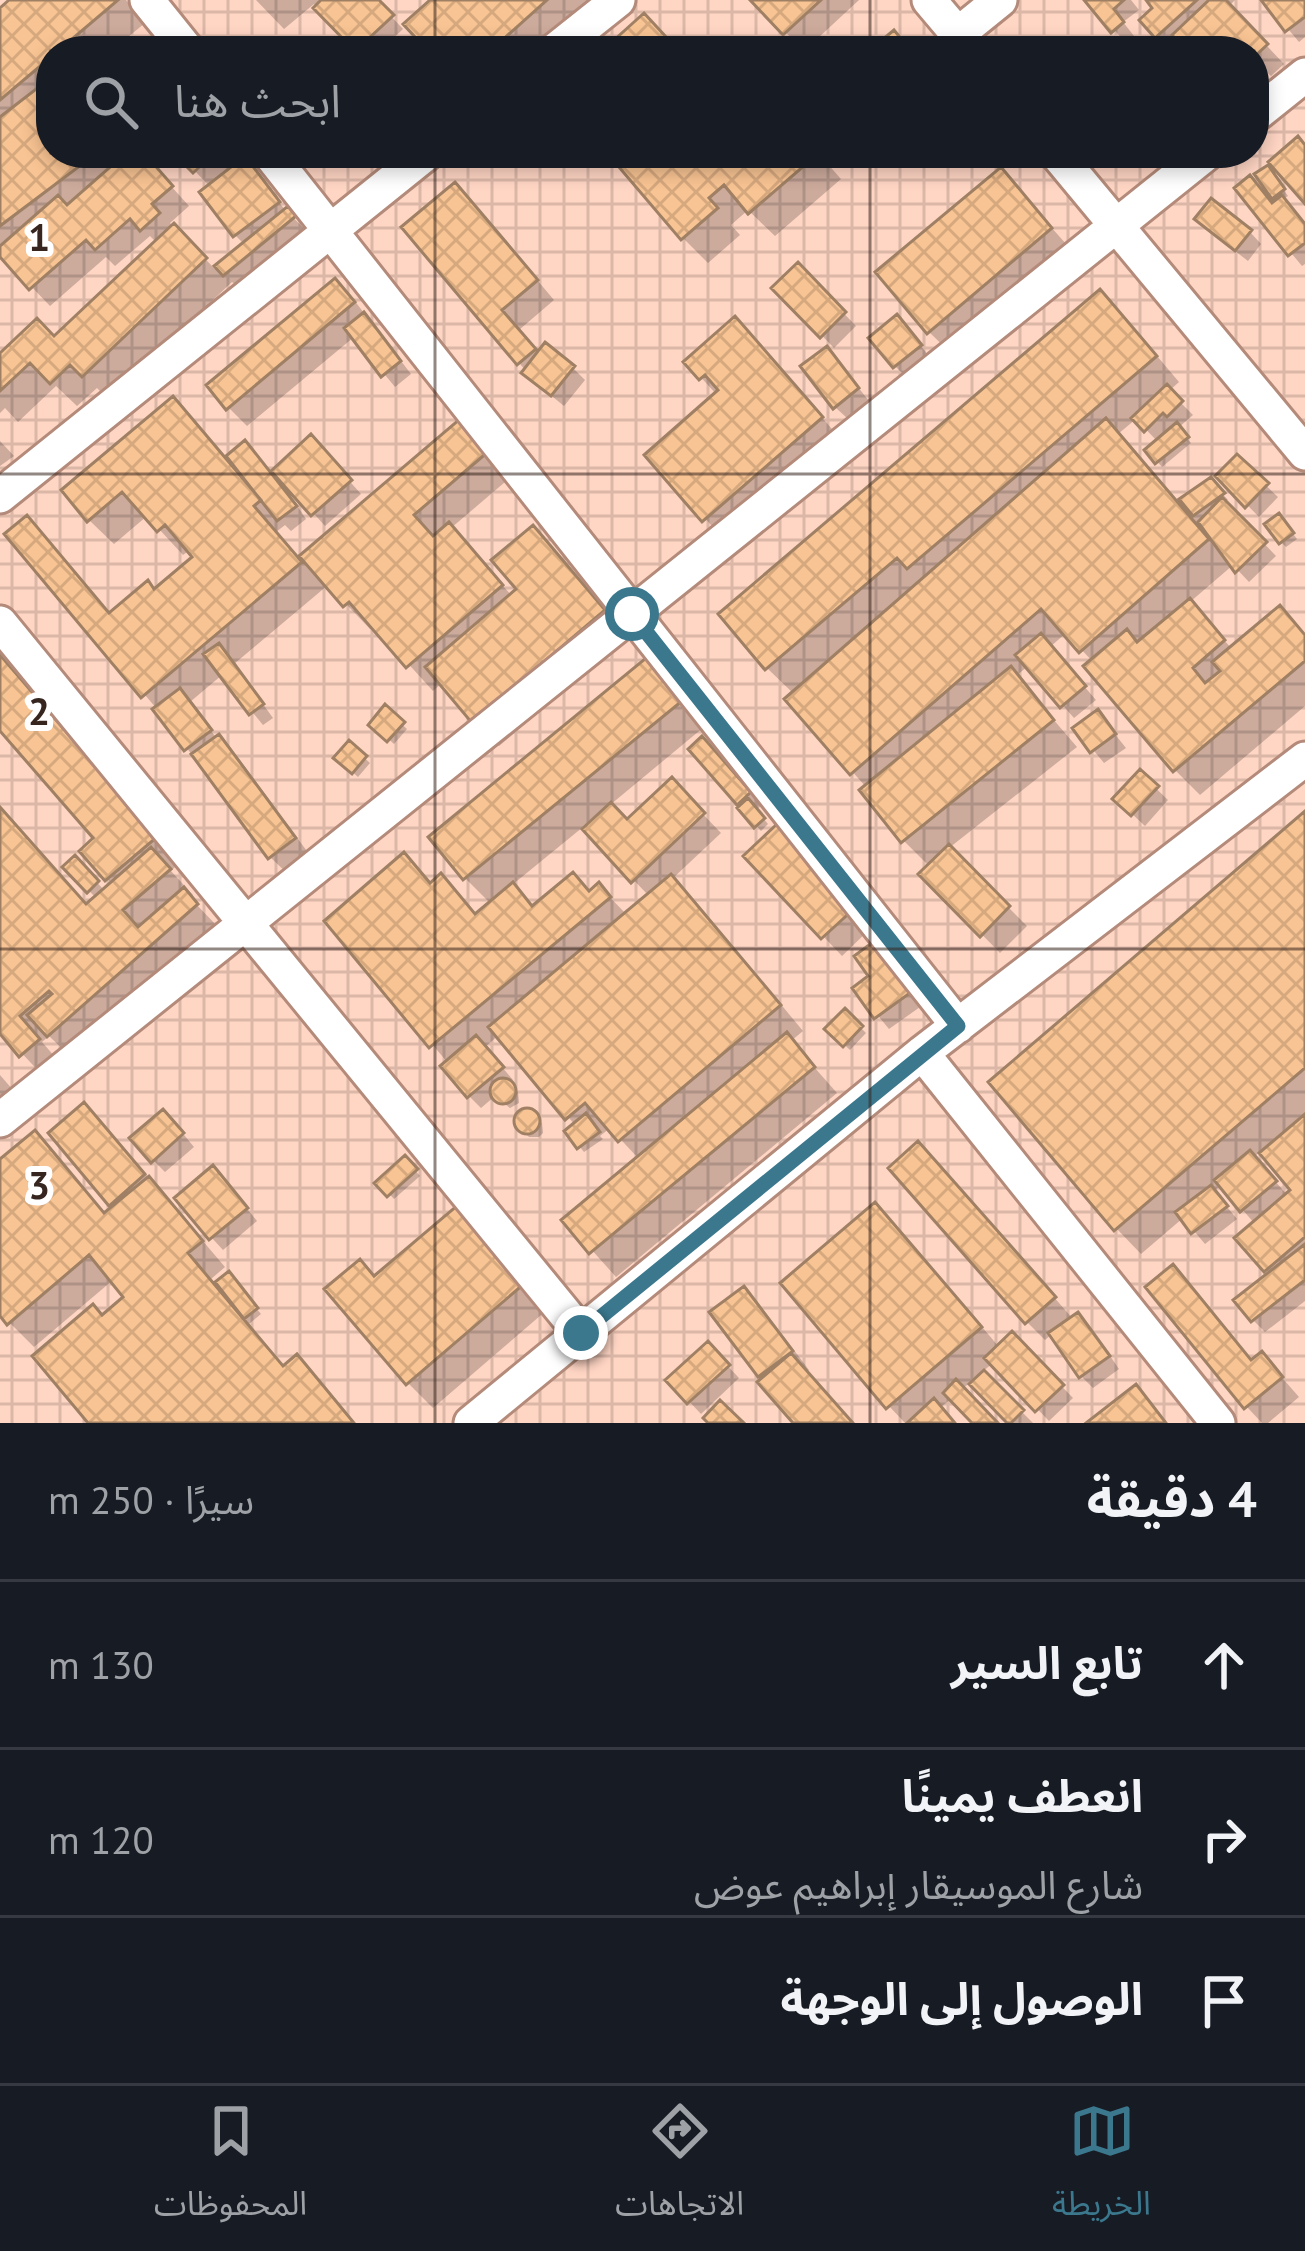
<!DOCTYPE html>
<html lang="ar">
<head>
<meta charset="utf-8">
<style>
	body { margin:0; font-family:"PT Sans","Noto Sans Arabic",sans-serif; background:#242831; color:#f1f3f6; direction:rtl }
	.stop { position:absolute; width:36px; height:36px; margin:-27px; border:9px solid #3b788e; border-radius:50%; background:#fff }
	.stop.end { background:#3b788e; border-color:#fff; box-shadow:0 3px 12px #0008 }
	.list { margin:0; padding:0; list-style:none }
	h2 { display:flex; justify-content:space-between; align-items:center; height:156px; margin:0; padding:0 48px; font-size:51px }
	h2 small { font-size:39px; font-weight:400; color:#9ea1a6 }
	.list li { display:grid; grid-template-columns:78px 1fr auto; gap:36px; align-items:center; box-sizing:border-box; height:168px; padding:0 48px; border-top:3px solid #363941 }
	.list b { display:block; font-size:45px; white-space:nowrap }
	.list p { margin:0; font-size:39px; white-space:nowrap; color:#9ea1a6 }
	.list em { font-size:39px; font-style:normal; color:#9ea1a6 }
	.icon { flex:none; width:66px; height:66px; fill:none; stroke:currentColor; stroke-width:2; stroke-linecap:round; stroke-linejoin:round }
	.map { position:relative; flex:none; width:1305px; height:1423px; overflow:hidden; direction:ltr }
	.search { position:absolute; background:#171b24; box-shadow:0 6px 18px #0003; left:36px; right:36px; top:36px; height:132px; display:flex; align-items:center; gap:30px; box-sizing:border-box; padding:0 42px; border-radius:48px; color:#9ea1a6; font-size:45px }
	.sheet { height:660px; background:#171b24 }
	nav { display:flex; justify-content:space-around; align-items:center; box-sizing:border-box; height:168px; border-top:3px solid #363941; background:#171b24; font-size:33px; color:#9ea1a6 }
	nav a { display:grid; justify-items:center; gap:6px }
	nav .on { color:#3b788e }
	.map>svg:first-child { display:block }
	.industrial { fill:url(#industrial-grid); fill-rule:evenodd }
	.shadow { fill:#0003; fill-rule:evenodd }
	.building { fill:url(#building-cross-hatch); stroke:#9f8064; stroke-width:3 }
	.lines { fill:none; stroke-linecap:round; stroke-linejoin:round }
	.minor-casing { stroke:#b48b7a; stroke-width:39 }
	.minor { stroke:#fff; stroke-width:33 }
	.route { stroke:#3b788e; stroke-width:15 }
	.grid { fill:none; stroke:#36261f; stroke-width:3; stroke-opacity:0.55 }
	.grid-label { font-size:39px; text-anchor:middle; font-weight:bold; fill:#36261f; stroke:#fff; stroke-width:12; stroke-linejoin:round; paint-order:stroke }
</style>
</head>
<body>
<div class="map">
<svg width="1305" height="1423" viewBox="0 0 1305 1423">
	<defs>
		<pattern id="industrial-grid" width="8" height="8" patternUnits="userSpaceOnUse" patternTransform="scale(3)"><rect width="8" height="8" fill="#ffd5c4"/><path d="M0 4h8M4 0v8" fill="none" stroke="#dbb7a8"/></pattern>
		<pattern id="building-cross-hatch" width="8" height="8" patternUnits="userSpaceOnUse" patternTransform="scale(3)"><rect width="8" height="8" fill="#f9c493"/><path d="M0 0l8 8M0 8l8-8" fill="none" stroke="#d6a87e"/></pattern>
	</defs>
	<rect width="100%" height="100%" fill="#fee3d8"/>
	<path class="industrial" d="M 0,0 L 1305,0 L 1305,1423 L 0,1423 ZM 51,51 L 1254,51 L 1254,153 L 51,153 Z"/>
	<path class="shadow" d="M 14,0 L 126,0 L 145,23 L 111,51 L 51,51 L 51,153 L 94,153 L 109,172 L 131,153 L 141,153 L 189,206 L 170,223 L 215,269 L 245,245 L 235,235 L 210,187 L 178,153 L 247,153 L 250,155 L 244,160 L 286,211 L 306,230 L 237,286 L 232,282 L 108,399 L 97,388 L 77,406 L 56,386 L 18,422 L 5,408 L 0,413 L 0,357 L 54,339 L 157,243 L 150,236 L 115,266 L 106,257 L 50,306 L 9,263 L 6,265 L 0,259 L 0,12 Z
		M 256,0 L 376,0 L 403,29 L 380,51 L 359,51 L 314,4 L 284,29 Z
		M 435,0 L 599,0 L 542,51 L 432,51 Z
		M 754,0 L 859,0 L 804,51 Z
		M 1088,0 L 1131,0 L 1139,10 L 1123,22 L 1134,36 L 1125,42 Z
		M 1150,0 L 1235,0 L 1229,6 L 1284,64 L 1271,76 L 1254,61 L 1254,51 L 1192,51 L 1186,45 L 1179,51 L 1172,51 L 1143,20 L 1157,8 Z
		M 1264,0 L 1305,0 L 1305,37 L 1299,42 Z
		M 352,153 L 369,153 L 360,161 Z
		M 611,153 L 818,153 L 841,179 L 775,236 L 748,210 L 731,225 L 740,235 L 708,263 L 683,238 Z
		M 1001,171 L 1075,254 L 954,356 L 929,332 Z
		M 1272,174 L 1288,196 L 1282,200 L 1305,225 L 1305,264 L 1302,266 L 1238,189 L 1277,210 L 1278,202 L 1274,197 Z
		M 473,204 L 554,300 L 519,330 L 539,354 L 573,368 L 585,380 L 564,406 L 537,384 L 405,228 Z
		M 1209,231 L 1250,232 L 1261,244 L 1248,261 Z
		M 798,266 L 856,326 L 834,348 L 776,288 Z
		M 354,300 L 411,374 L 395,387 L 354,337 L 247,426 L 229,408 Z
		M 1124,317 L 1179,382 L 1169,391 L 1193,415 L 1178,428 L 1191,443 L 1162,467 L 1148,451 L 1158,442 L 1136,419 L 1118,434 L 1178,503 L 1211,481 L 1228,500 L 1224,502 L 1276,556 L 1249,582 L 1233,565 L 1190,602 L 1232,649 L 1280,609 L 1305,634 L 1305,706 L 1200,795 L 1175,770 L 1087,667 L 1093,662 L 1066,633 L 1050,647 L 1096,700 L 1074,718 L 1028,666 L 1016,676 L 1077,747 L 949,848 L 1027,926 L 1000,953 L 923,874 L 930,867 L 904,841 L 866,787 L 788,699 L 794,694 L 767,668 Z
		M 909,330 L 931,359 L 907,378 L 895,366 Z
		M 759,345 L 845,444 L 729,545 L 648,455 L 717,395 L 687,362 Z
		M 838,362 L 869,401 L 847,418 L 835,407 Z
		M 173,400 L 227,459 L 245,444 L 271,474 L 311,438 L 361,494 L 325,526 L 289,486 L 286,489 L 306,519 L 291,531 L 285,525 L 276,532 L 300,560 L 460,422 L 511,477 L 451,528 L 512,596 L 520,589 L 532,529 L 557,553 L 628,637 L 499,746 L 442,683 L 433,691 L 374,626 L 370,629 L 328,585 L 234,664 L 273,718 L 263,725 L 222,675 L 190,702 L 217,739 L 237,756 L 312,858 L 289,875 L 270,857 L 157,709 L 8,535 L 27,519 L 51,544 L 111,615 L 155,592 L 196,557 L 190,550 L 183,555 L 147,516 L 114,544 L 89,520 Z
		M 0,441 L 14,456 L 0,466 Z
		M 1237,458 L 1278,497 L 1259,517 L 1219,476 Z
		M 1284,522 L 1297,539 L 1286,547 L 1281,542 Z
		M 0,658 L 179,863 L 171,871 L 193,895 L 190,898 L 221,930 L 74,1060 L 49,1036 L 42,1042 L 62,1065 L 46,1079 L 0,1030 L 0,811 L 87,907 L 97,899 L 66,867 L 75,859 L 105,891 L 113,885 L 83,851 L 97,839 L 0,726 Z
		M 646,662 L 704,727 L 610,805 L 628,823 L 672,782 L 721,833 L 672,879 L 696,902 L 803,1031 L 791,1041 L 837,1093 L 616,1277 L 565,1220 L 639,1159 L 610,1128 L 600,1136 L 603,1139 L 584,1152 L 580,1147 L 575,1125 L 499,1035 L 485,1047 L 513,1080 L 509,1084 L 518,1092 L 519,1103 L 510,1108 L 495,1096 L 481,1108 L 469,1096 L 448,1063 L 328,921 L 404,856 L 432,885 L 441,877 L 477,916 L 491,904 L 465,878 L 432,837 ZM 583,827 L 649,896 L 627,915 L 599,886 L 590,893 L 534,908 L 512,885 Z
		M 385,709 L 407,729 L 394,744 L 372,724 Z
		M 1098,713 L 1126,748 L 1104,763 L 1076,729 Z
		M 349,744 L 370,763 L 358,777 L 337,758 Z
		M 692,749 L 714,752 L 761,806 L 756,810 L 768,824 L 761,831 Z
		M 1140,773 L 1168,800 L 1145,826 L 1116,799 Z
		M 1305,815 L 1305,1301 L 1265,1332 L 1253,1320 L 1270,1274 L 1238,1238 L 1255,1224 L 1221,1185 L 1214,1191 L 1237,1219 L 1205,1244 L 1183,1218 L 1141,1254 L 1117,1229 L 992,1083 ZM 1261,1151 L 1294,1191 L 1288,1196 L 1254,1157 Z
		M 777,828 L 872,927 L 842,956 L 747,856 Z
		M 885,958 L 920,1007 L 889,1029 L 856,989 L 873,977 Z
		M 845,1012 L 866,1033 L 850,1050 L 828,1029 Z
		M 0,1075 L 13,1090 L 0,1102 Z
		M 522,1113 L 532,1113 L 542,1123 L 543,1133 L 539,1137 L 529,1137 L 518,1126 L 517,1122 Z
		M 103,1124 L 225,1267 L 211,1279 L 216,1285 L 228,1275 L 261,1314 L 249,1324 L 285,1368 L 296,1358 L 355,1423 L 92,1423 L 36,1356 L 103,1318 L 128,1297 L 113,1280 L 34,1347 L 9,1322 L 0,1311 L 0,1163 L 35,1134 L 59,1159 L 106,1215 L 115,1208 L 52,1133 Z
		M 175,1124 L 194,1147 L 165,1172 L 153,1160 Z
		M 405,1159 L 420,1176 L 394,1199 L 379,1183 Z
		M 937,1163 L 1073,1319 L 1078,1315 L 1090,1327 L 1119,1369 L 1093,1388 L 1081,1376 L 1052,1334 L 1045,1340 L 1027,1322 Z
		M 224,1181 L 257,1221 L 223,1250 L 212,1238 Z
		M 875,1206 L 900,1230 L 999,1347 L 1012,1335 L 1073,1398 L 1049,1421 L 993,1363 L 982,1372 L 1033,1423 L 1011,1423 L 971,1382 L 962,1389 L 994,1423 L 976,1423 L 952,1398 L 940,1408 L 953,1423 L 905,1423 L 889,1406 Z
		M 459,1208 L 548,1309 L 433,1408 L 408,1383 L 376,1279 Z
		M 1173,1268 L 1192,1286 L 1253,1362 L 1262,1355 L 1299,1397 L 1268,1423 L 1262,1423 L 1247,1407 L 1149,1287 Z
		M 744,1290 L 762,1308 L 809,1370 L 807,1372 L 851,1423 L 797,1423 L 762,1383 L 765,1380 L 760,1375 Z
		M 708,1345 L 739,1378 L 701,1414 L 669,1380 Z"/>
	<path class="building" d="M 9,0 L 118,0 L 58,51 L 51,51 L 51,57 L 0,100 L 0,8 Z
		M 321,0 L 379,0 L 394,15 L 355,51 L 313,8 Z
		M 430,0 L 547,0 L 490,51 L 428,51 L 403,24 Z
		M 750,0 L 821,0 L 783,35 Z
		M 1084,0 L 1124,0 L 1114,9 L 1124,22 L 1111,33 Z
		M 1146,0 L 1197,0 L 1155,38 L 1139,20 L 1152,8 Z
		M 1209,0 L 1226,0 L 1268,44 L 1254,57 L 1254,51 L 1243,51 L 1235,43 L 1227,51 L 1187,51 L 1172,35 Z
		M 1261,0 L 1305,0 L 1305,17 L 1285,32 Z
		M 644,13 L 679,51 L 602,51 Z
		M 894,30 L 911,51 L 869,51 Z
		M 40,86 L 51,100 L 51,153 L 91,153 L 93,156 L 0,226 L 0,117 Z
		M 1298,136 L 1305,145 L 1305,204 L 1268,162 Z
		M 126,153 L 144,153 L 173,186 L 152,204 L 160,213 L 140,231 L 130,219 L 95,250 L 86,240 L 29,290 L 0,257 L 0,246 L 58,195 L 67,205 Z
		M 173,153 L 214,153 L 193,173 Z
		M 607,153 L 819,153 L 748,214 L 724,185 L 709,198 L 718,208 L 681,240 Z
		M 245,156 L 280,202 L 233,237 L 199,192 Z
		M 1268,165 L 1285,189 L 1272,199 L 1254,174 Z
		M 1001,167 L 1052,228 L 927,334 L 875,272 Z
		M 1250,175 L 1272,203 L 1282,195 L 1305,224 L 1305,243 L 1288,256 L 1234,188 Z
		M 455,182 L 538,280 L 502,310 L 536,349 L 517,365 L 401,227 Z
		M 1211,198 L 1252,230 L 1235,251 L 1194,219 Z
		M 288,206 L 296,216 L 223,276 L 214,266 Z
		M 174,223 L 207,258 L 82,377 L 70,365 L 50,384 L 30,363 L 0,391 L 0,353 L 37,318 L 54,336 Z
		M 798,262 L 846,312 L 820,338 L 771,288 Z
		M 335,278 L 355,302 L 226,410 L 206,385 Z
		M 1100,289 L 1157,356 L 907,569 L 897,558 L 765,670 L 718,614 Z
		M 364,312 L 401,361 L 381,377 L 344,328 Z
		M 897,314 L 922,345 L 893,368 L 868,338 Z
		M 735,316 L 823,417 L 702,522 L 644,455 L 718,390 L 705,375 L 699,380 L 683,362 Z
		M 545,342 L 575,366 L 551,396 L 521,373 Z
		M 827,346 L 859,388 L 833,409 L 800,366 Z
		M 1167,384 L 1183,401 L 1167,417 L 1163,413 L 1144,432 L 1131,418 Z
		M 173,396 L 261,500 L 254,506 L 302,562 L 141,698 L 4,534 L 27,515 L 109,613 L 148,580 L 154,589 L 192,557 L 165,525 L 157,532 L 122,492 L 87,522 L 61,490 Z
		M 461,418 L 489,451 L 414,515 L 433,536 L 449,522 L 503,585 L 406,668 L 349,602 L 343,607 L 299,556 Z
		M 1106,418 L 1209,539 L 1079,653 L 1041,609 L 850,775 L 784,699 Z
		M 1177,422 L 1189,437 L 1155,464 L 1144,450 Z
		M 311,434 L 352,480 L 311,516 L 271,471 Z
		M 245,440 L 297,506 L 277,521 L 226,456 Z
		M 1237,454 L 1269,483 L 1245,508 L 1215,476 Z
		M 1211,477 L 1225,493 L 1193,516 L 1179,499 Z
		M 1222,497 L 1267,542 L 1235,573 L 1198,522 Z
		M 1279,513 L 1294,533 L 1279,544 L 1264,524 Z
		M 533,525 L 605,610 L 472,723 L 425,667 L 516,589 L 491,560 Z
		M 1190,598 L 1225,640 L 1193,668 L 1205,683 L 1220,671 L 1212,662 L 1280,605 L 1305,635 L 1305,661 L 1173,772 L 1083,666 L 1127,629 L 1137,642 Z
		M 1041,633 L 1086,686 L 1060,708 L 1015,655 Z
		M 219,643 L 264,704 L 249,715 L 203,654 Z
		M 0,655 L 157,837 L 105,881 L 79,851 L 93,838 L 0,731 Z
		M 646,658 L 682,701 L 463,880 L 428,837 Z
		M 1011,666 L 1054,720 L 901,843 L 859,790 Z
		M 180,688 L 212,730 L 184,751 L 152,709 Z
		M 385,704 L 405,722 L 387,742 L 368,725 Z
		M 1098,709 L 1116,734 L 1090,753 L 1072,728 Z
		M 219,734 L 296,838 L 268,859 L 191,754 Z
		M 702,736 L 751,792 L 737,805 L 688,749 Z
		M 349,740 L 367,756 L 352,774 L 333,758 Z
		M 1140,769 L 1159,786 L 1131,816 L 1112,799 Z
		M 672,777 L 705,813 L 631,883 L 582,829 L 611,802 L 627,819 Z
		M 748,798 L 765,818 L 754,828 L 737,808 Z
		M 0,807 L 86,904 L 151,847 L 171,869 L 123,910 L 138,927 L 184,887 L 198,904 L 47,1037 L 27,1015 L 52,994 L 49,991 L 20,1016 L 40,1039 L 19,1057 L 0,1034 Z
		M 1305,811 L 1305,1068 L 1114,1231 L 988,1082 Z
		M 777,824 L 856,907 L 821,939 L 743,856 Z
		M 949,844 L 1010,906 L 980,937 L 918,874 Z
		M 404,852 L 430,883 L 441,873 L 475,914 L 513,882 L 532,906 L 573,872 L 589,891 L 599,882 L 611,897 L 429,1048 L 324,921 Z
		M 75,855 L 99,881 L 87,893 L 62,867 Z
		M 671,874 L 781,1005 L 618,1142 L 585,1103 L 565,1120 L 488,1027 Z
		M 873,942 L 910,993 L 874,1019 L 852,988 L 868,976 L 854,956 Z
		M 845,1008 L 863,1026 L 843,1047 L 824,1029 Z
		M 787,1032 L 815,1067 L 589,1254 L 561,1220 Z
		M 476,1035 L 504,1067 L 467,1098 L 440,1066 Z
		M490 1091a13 13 0 1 1 26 0a13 13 0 1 1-26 0Z
		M 84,1102 L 145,1174 L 109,1206 L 48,1133 Z
		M514 1121a13 13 0 1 1 26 0a13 13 0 1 1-26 0Z
		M 163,1109 L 184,1133 L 151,1163 L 129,1138 Z
		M 586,1113 L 600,1132 L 577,1149 L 564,1131 Z
		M 1305,1114 L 1305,1237 L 1264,1272 L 1234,1238 L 1290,1190 L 1259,1153 Z
		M 35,1130 L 104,1213 L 149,1176 L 203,1241 L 188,1253 L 283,1366 L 297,1354 L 354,1423 L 88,1423 L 32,1356 L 93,1304 L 102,1315 L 123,1297 L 89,1255 L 7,1325 L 0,1316 L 0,1159 Z
		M 918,1141 L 1056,1297 L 1025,1324 L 888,1168 Z
		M 1250,1150 L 1277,1181 L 1240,1212 L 1214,1180 Z
		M 405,1155 L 418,1169 L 387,1197 L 374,1183 Z
		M 213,1165 L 248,1208 L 209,1240 L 174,1198 Z
		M 1211,1185 L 1228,1206 L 1191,1234 L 1175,1212 Z
		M 875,1202 L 982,1327 L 886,1409 L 780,1283 Z
		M 459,1204 L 525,1283 L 406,1385 L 324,1289 L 360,1259 L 374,1276 Z
		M 1305,1244 L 1305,1280 L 1251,1322 L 1233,1300 Z
		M 1173,1264 L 1251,1360 L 1262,1351 L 1283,1377 L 1244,1409 L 1145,1287 Z
		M 229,1271 L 258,1308 L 244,1319 L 215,1282 Z
		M 744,1286 L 793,1351 L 758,1377 L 709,1312 Z
		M 1078,1312 L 1110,1356 L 1079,1378 L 1048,1333 Z
		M 1012,1331 L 1064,1385 L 1035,1412 L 984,1358 Z
		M 708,1341 L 730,1365 L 687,1404 L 665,1380 Z
		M 791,1353 L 853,1423 L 793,1423 L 757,1382 Z
		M 984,1370 L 1024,1410 L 1011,1423 L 1007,1423 L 969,1384 Z
		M 956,1379 L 998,1423 L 972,1423 L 943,1393 Z
		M 1136,1384 L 1166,1423 L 1086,1423 Z
		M 934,1398 L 955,1423 L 907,1423 Z
		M 720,1400 L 744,1423 L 708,1423 L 703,1418 Z"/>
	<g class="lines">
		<defs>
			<path id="minor" d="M 147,0 L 188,51
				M 929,0 L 972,51
				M 958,34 L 1000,0
				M 554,51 L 618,0
				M 1254,116 L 1305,75
				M 269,153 L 958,1026
				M 1056,153 L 1305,453
				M 0,496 L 427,153
				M 0,623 L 581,1333
				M 922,1053 L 1218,1423
				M 0,1120 L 1207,153
				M 471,1423 L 922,1053 L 1305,759"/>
		</defs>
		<use href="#minor" class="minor-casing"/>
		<use href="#minor" class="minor"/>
	</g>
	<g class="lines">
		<path class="route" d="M 581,1333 L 958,1026 L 632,614"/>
	</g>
	<path class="grid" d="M 435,0 L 435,51M 870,0 L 870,51M 435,153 L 435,1423M 870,153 L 870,1423M 0,474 L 1305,474M 0,949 L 1305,949"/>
	<g class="grid-label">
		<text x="39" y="251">1</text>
		<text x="39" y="725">2</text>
		<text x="39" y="1199">3</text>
	</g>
</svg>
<div class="stop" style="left:632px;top:614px"></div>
<div class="stop end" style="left:581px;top:1333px"></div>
<div class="search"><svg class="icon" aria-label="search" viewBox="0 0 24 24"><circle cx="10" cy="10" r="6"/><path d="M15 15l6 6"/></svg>ابحث هنا</div>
</div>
<section class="sheet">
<h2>4 دقيقة<small>سيرًا · 250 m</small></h2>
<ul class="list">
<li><svg class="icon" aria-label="ahead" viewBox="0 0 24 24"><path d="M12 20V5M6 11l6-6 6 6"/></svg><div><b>تابع السير</b></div><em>130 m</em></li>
<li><svg class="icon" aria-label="right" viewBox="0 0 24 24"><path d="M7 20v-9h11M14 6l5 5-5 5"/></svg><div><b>انعطف يمينًا</b><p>شارع الموسيقار إبراهيم عوض</p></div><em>120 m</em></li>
<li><svg class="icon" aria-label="arrive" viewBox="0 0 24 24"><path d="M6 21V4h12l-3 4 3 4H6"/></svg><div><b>الوصول إلى الوجهة</b></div></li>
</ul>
</section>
<nav>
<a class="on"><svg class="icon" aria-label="map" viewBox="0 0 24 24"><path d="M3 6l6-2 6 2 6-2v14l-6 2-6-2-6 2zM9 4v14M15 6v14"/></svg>الخريطة</a>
<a><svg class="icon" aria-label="directions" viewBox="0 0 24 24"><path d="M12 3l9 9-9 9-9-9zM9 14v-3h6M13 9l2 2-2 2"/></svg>الاتجاهات</a>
<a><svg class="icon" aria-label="saved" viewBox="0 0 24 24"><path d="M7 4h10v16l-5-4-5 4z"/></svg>المحفوظات</a>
</nav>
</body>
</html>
